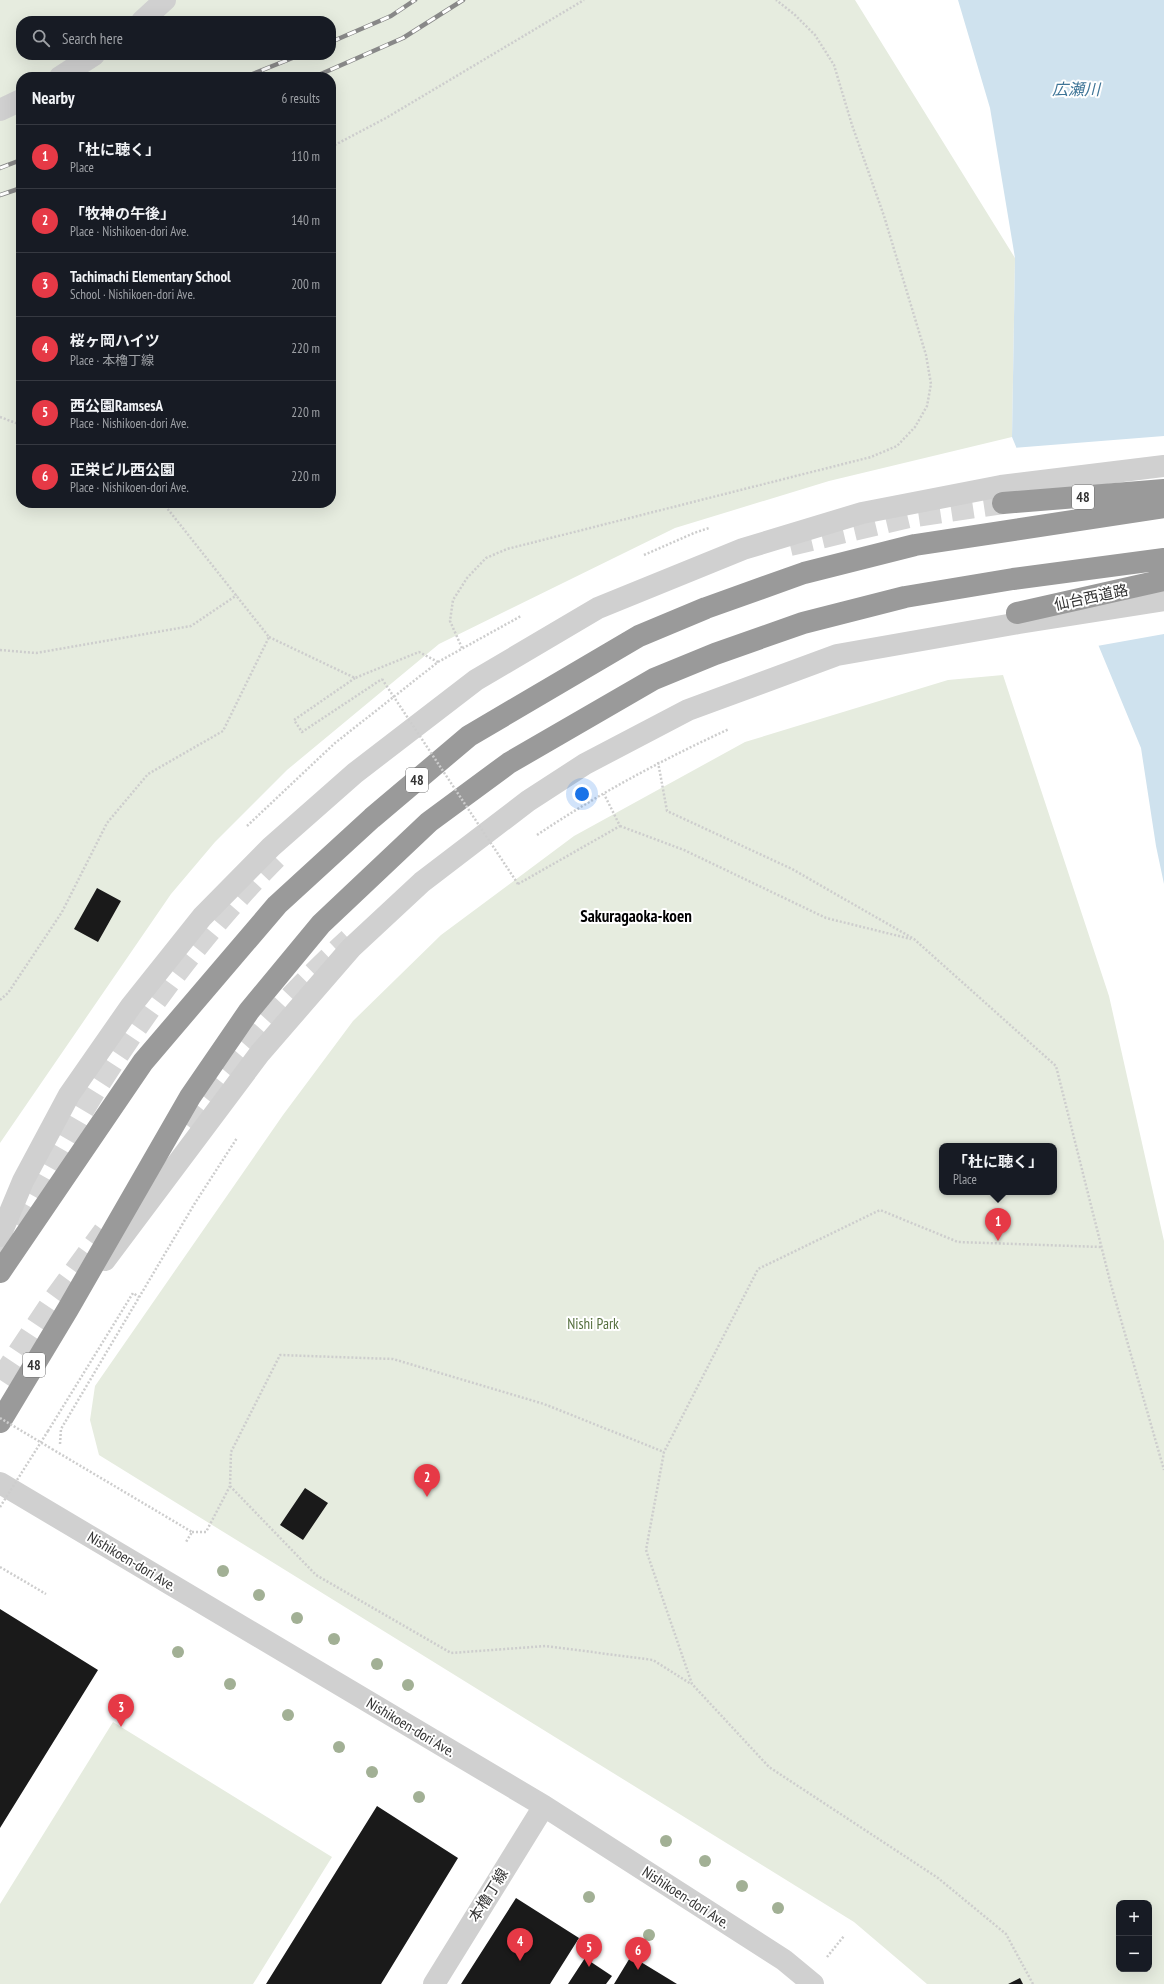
<!DOCTYPE html>
<html lang="en">
<head>
<meta charset="utf-8">
<style>
	body { margin:0; font-family:"PT Sans Narrow","Noto Sans JP",sans-serif; background:#20242c; color:#f1f3f6 }
	.controls { position:absolute; right:12px; bottom:12px; display:grid; overflow:hidden; border-radius:8px; box-shadow:0 4px 16px #0002 }
	.controls button { width:36px; height:36px; display:grid; place-items:center; padding:0; border:0; border-bottom:1px solid #363941; background:#171b24; color:#f1f3f6; font:20px sans-serif }
	.you { position:absolute; left:582px; top:794px; width:14px; height:14px; margin:-10px; border:3px solid #fff; border-radius:50%; background:#1a73e8; box-shadow:0 0 0 6px #1a73e833 }
	.badge { display:grid; place-items:center; width:26px; height:26px; border-radius:50%; background:#e63946; color:#fff; font-size:13px; font-weight:700 }
	.pin { position:absolute; translate:-50% -33px; filter:drop-shadow(0 1px 2px #0008) }
	.pin::after { content:''; position:absolute; top:21px; width:14px; height:12px; background:inherit; clip-path:polygon(0 0,100% 0,50% 100%) }
	.popup { position:absolute; left:939px; top:1143px; width:118px; height:52px; box-sizing:border-box; display:grid; place-content:center; border-radius:8px; background:#171b24; filter:drop-shadow(0 1px 3px #0005); font-size:13px; white-space:nowrap; color:#9ea1a6 }
	.popup b { font-size:15px; color:#f1f3f6 }
	.popup::after { content:''; position:absolute; left:50%; top:100%; margin-left:-8px; border:8px solid transparent; border-top-color:#171b24 }
	.list { margin:0; padding:0; list-style:none }
	h2 { display:flex; justify-content:space-between; align-items:center; height:52px; margin:0; padding:0 16px; font-size:17px }
	h2 small { font-size:13px; font-weight:400; color:#9ea1a6 }
	.list li { display:grid; grid-template-columns:26px 1fr auto; gap:12px; align-items:center; box-sizing:border-box; height:64px; padding:0 16px; border-top:1px solid #363941 }
	.list b { display:block; font-size:15px; white-space:nowrap }
	.list p { margin:0; font-size:13px; white-space:nowrap; color:#9ea1a6 }
	.list em { font-size:13px; font-style:normal; color:#9ea1a6 }
	.icon { flex:none; width:22px; height:22px; fill:none; stroke:currentColor; stroke-width:2; stroke-linecap:round; stroke-linejoin:round }
	.map { position:relative; flex:none; width:1164px; height:1984px; overflow:hidden }
	.search { position:absolute; background:#171b24; box-shadow:0 4px 16px #0002; left:16px; top:16px; width:320px; height:44px; display:flex; align-items:center; gap:10px; box-sizing:border-box; padding:0 14px; border-radius:16px; color:#9ea1a6; font-size:15px }
	.panel { position:absolute; background:#171b24; box-shadow:0 4px 16px #0002; left:16px; top:72px; width:320px; height:436px; border-radius:16px }
	.map>svg:first-child { display:block }
	.green { fill:#e6ecdf; fill-rule:evenodd }
	.water { fill:#cfe2ee }
	.pier { fill:#fff }
	.building { fill:#1a1a1a }
	.lines { fill:none; stroke-linecap:round; stroke-linejoin:round }
	.highway-tunnel { stroke:#d6d6d6; stroke-width:22; stroke-dasharray:22 11; stroke-linecap:butt }
	.path { stroke:#cdcdcd; stroke-width:2.5; stroke-dasharray:2 2; stroke-linecap:butt }
	.minor { stroke:#d0d0d0; stroke-width:22 }
	.highway { stroke:#9a9a9a; stroke-width:22 }
	.rail-casing { stroke:#888; stroke-width:4.5 }
	.rail { stroke:#fff; stroke-width:3; stroke-dasharray:9; stroke-linecap:butt }
	.path-bridge { stroke:#cdcdcd; stroke-width:2.5; stroke-dasharray:2 2; stroke-linecap:butt }
	.tree { fill:#a2b095 }
	.labels { text-anchor:middle; dominant-baseline:central; stroke-width:4; stroke-linejoin:round; paint-order:stroke }
	.shield { fill:#fff; stroke:#707070; stroke-width:1 }
	.shield-label { font-size:14px; font-weight:bold; fill:#333 }
	.street-label { font-size:15px; fill:#333; stroke:#fff }
	.park-label { font-size:15px; fill:#56703f; stroke:#fff }
	.water-label { font-size:16px; font-style:italic; fill:#3f7597; stroke:#fff }
	.quarter-label { font-size:17px; font-weight:bold; fill:#000; stroke:#fff }
</style>
</head>
<body>
<div class="map">
<svg width="1164" height="1984" viewBox="0 0 1164 1984">
	<rect width="100%" height="100%" fill="#fff"/>
	<path class="green" d="M 0,0 L 855,0 L 1015,258 L 1012,437 L 829,481 L 675,528 L 439,644 L 287,770 L 215,842 L 171,894 L 0,1143 ZM 21,21 L 331,21 L 331,55 L 21,55 ZM 21,77 L 331,77 L 331,503 L 21,503 Z
		M 1003,675 L 1109,996 L 1164,1241 L 1164,1984 L 927,1984 L 854,1922 L 99,1455 L 90,1420 L 95,1386 L 283,1115 L 353,1021 L 441,935 L 574,836 L 745,742 L 948,680 ZM 942,1146 L 1054,1146 L 1054,1192 L 942,1192 ZM 1119,1903 L 1149,1903 L 1149,1969 L 1119,1969 Z
		M 113,1722 L 332,1857 L 253,1984 L 0,1984 L 0,1904 Z"/>
	<path class="water" d="M 958,0 L 1164,0 L 1164,884 L 1156,846 L 1141,748 L 1012,437 L 1015,258 L 990,108 Z"/>
	<path class="pier" d="M 1164,436 L 1164,634 L 1097,646 L 1014,448 Z"/>
	<path class="building" d="M 97,888 L 121,901 L 98,942 L 74,929 Z
		M 305,1488 L 328,1503 L 303,1540 L 280,1525 Z
		M 0,1609 L 98,1670 L 0,1828 Z
		M 377,1806 L 458,1858 L 381,1984 L 266,1984 Z
		M 516,1898 L 579,1938 L 550,1984 L 461,1984 Z
		M 631,1956 L 677,1984 L 614,1984 Z
		M 585,1958 L 612,1976 L 606,1984 L 568,1984 Z
		M 1020,1978 L 1023,1984 L 1008,1984 Z"/>
	<g class="lines">
		<path class="highway-tunnel" d="M 790,545 L 909,517 L 1003,503
			M 183,1122 C 234,1057 288,995 349,939
			M 2,1254 C 32,1201 61,1147 93,1094 C 144,1012 208,927 276,858
			M 0,1380 L 52,1302 L 104,1231"/>
		<path class="path" d="M 331,147 L 386,118 L 584,0
			M 0,417 L 21,425
			M 644,555 L 694,533 L 709,528
			M 269,637 L 355,678 L 419,652 L 438,662
			M 462,648 L 450,621 L 453,600 L 467,578 L 486,558 L 507,549 L 871,457 L 897,446 L 915,427 L 927,406 L 931,384 L 926,355 L 884,216 L 852,125 L 834,65 L 815,35 L 794,14 L 776,0
			M 0,650 L 36,653 L 191,626 L 237,595
			M 355,678 L 294,720 L 302,732 L 382,679
			M 658,762 L 667,811 L 792,869 L 914,939 L 1056,1066 L 1111,1285 L 1164,1470
			M 247,826 L 335,743 L 438,662 L 521,616
			M 620,826 L 684,850 L 826,918 L 911,939
			M 537,835 C 598,794 662,760 729,729
			M 518,884 L 620,826 L 604,794
			M 0,1000 L 8,993 L 62,912 L 107,823 L 148,774 L 223,731 L 269,637 L 163,503
			M 48,1431 L 133,1293 L 139,1297
			M 60,1444 L 61,1429 L 195,1203 L 237,1138
			M 52,1449 L 192,1532 L 186,1542
			M 230,1486 L 316,1575 L 451,1653 L 546,1646 L 653,1660 L 691,1684
			M 192,1532 L 206,1532 L 230,1486 L 231,1452 L 280,1355 L 393,1359 L 544,1404 L 664,1452
			M 0,1567 L 46,1594
			M 827,1957 L 844,1936
			M 1033,1984 L 1006,1934 L 938,1878 L 769,1767 L 692,1684 L 646,1550 L 664,1452 L 758,1269 L 880,1210 L 958,1242 L 1101,1247"/>
		<path class="minor" d="M 142,21 L 165,0
			M 60,77 L 94,55
			M 0,110 L 21,100
			M 0,1236 L 23,1181 L 69,1095 L 131,1006 L 202,917 L 271,847 L 355,773 L 476,680 L 598,608 L 743,549 L 862,513 L 1001,486 L 1164,466
			M 105,1260 L 260,1053 L 351,948 L 422,882 L 528,801 L 585,764 L 688,710 L 837,655 L 1019,623 L 1164,600
			M 0,1483 L 544,1806 L 784,1960 L 813,1984
			M 434,1984 L 544,1806"/>
		<path class="highway" d="M 1003,503 L 1164,490
			M 1017,613 L 1164,580
			M 0,1272 L 143,1062 L 277,905 L 372,818 L 469,736 L 639,636 L 706,608 L 804,573 L 915,545 L 1164,507
			M 0,1422 L 68,1309 L 190,1097 L 249,1011 L 321,924 L 429,822 L 509,763 L 654,679 L 715,654 L 803,623 L 905,597 L 1013,579 L 1164,559"/>
		<defs>
			<path id="rail" d="M 331,42 L 391,16 L 415,0
				M 245,77 L 300,55
				M 314,77 L 403,38 L 463,0
				M 0,168 L 21,160
				M 0,195 L 21,188"/>
		</defs>
		<use href="#rail" class="rail-casing"/>
		<use href="#rail" class="rail"/>
		<path class="path-bridge" d="M 382,679 L 518,884
			M 0,1418 L 52,1449
			M 0,1507 L 48,1431"/>
	</g>
	<g class="tree">
		<circle cx="223" cy="1571" r="6"/>
		<circle cx="259" cy="1595" r="6"/>
		<circle cx="297" cy="1618" r="6"/>
		<circle cx="334" cy="1639" r="6"/>
		<circle cx="178" cy="1652" r="6"/>
		<circle cx="377" cy="1664" r="6"/>
		<circle cx="230" cy="1684" r="6"/>
		<circle cx="408" cy="1685" r="6"/>
		<circle cx="288" cy="1715" r="6"/>
		<circle cx="339" cy="1747" r="6"/>
		<circle cx="372" cy="1772" r="6"/>
		<circle cx="419" cy="1797" r="6"/>
		<circle cx="666" cy="1841" r="6"/>
		<circle cx="705" cy="1861" r="6"/>
		<circle cx="742" cy="1886" r="6"/>
		<circle cx="589" cy="1897" r="6"/>
		<circle cx="778" cy="1908" r="6"/>
		<circle cx="649" cy="1935" r="6"/>
	</g>
	<g class="labels">
		<g class="shield">
			<rect x="1072" y="485" width="22" height="24" rx="3"/>
			<rect x="406" y="768" width="22" height="24" rx="3"/>
			<rect x="23" y="1353" width="22" height="24" rx="3"/>
		</g>
		<g class="shield-label">
			<text x="1083" y="497">48</text>
			<text x="417" y="780">48</text>
			<text x="34" y="1365">48</text>
		</g>
		<g class="street-label">
			<text transform="translate(1091 597) rotate(-12)">仙台西道路</text>
			<text transform="translate(132 1561) rotate(31)">Nishikoen-dori Ave.</text>
			<text transform="translate(411 1727) rotate(31)">Nishikoen-dori Ave.</text>
			<text transform="translate(488 1895) rotate(-58)">本櫓丁線</text>
			<text transform="translate(686 1897) rotate(33)">Nishikoen-dori Ave.</text>
		</g>
		<g class="park-label">
			<text x="593" y="1323">Nishi Park</text>
		</g>
		<g class="water-label">
			<text x="1076" y="89">広瀬川</text>
		</g>
		<g class="quarter-label">
			<text x="636" y="916">Sakuragaoka-koen</text>
		</g>
	</g>
</svg>
<div class="controls">
<button>+</button>
<button>−</button>
</div>
<div class="you"></div>
<div class="pin badge" style="left:998px;top:1241px">1</div>
<div class="popup"><b>「杜に聴く」</b>Place</div>
<div class="pin badge" style="left:427px;top:1497px">2</div>
<div class="pin badge" style="left:121px;top:1727px">3</div>
<div class="pin badge" style="left:520px;top:1961px">4</div>
<div class="pin badge" style="left:589px;top:1967px">5</div>
<div class="pin badge" style="left:638px;top:1970px">6</div>
<div class="search"><svg class="icon" aria-label="search" viewBox="0 0 24 24"><circle cx="10" cy="10" r="6"/><path d="M15 15l6 6"/></svg>Search here</div>
<section class="panel">
<h2>Nearby<small>6 results</small></h2>
<ul class="list">
<li><span class="badge">1</span><div><b>「杜に聴く」</b><p>Place</p></div><em>110 m</em></li>
<li><span class="badge">2</span><div><b>「牧神の午後」</b><p>Place · Nishikoen-dori Ave.</p></div><em>140 m</em></li>
<li><span class="badge">3</span><div><b>Tachimachi Elementary School</b><p>School · Nishikoen-dori Ave.</p></div><em>200 m</em></li>
<li><span class="badge">4</span><div><b>桜ヶ岡ハイツ</b><p>Place · 本櫓丁線</p></div><em>220 m</em></li>
<li><span class="badge">5</span><div><b>西公園RamsesA</b><p>Place · Nishikoen-dori Ave.</p></div><em>220 m</em></li>
<li><span class="badge">6</span><div><b>正栄ビル西公園</b><p>Place · Nishikoen-dori Ave.</p></div><em>220 m</em></li>
</ul>
</section>
</div>
</body>
</html>
